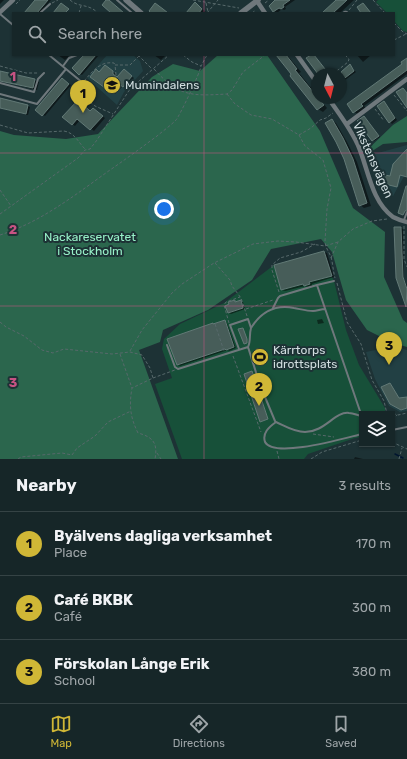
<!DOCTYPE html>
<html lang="en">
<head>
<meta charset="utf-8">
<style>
	body { margin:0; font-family:Rubik,sans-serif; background:#233234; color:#f1f3f6 }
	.controls { position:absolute; right:12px; bottom:12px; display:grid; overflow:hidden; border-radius:0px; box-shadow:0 1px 3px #0004 }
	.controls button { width:36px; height:36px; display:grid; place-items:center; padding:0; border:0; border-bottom:1px solid #354345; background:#162628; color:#f1f3f6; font:20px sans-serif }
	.compass { position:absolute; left:311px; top:68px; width:36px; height:36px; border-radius:50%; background:#162628; box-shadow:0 1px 3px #0004; rotate:173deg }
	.you { position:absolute; left:164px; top:209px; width:14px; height:14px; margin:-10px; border:3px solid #fff; border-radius:50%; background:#1a73e8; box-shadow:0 0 0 6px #1a73e833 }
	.badge { display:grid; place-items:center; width:26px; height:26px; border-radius:50%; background:#d0b736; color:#111; font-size:13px; font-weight:700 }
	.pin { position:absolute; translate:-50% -33px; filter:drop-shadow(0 1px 2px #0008) }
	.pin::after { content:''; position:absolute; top:21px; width:14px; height:12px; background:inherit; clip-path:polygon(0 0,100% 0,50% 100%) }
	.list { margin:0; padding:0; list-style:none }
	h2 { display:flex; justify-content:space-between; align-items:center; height:52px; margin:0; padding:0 16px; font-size:17px }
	h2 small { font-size:13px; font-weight:400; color:#9ea5a8 }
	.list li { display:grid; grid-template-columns:26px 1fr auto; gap:12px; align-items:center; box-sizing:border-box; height:64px; padding:0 16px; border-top:1px solid #354345 }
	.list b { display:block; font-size:15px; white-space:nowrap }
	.list p { margin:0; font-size:13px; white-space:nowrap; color:#9ea5a8 }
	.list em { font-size:13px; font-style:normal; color:#9ea5a8 }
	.icon { flex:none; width:22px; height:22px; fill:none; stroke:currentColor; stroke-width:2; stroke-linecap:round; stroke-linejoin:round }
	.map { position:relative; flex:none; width:407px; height:459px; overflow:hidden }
	.search { position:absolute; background:#162628; box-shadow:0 1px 3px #0004; left:12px; right:12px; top:12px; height:44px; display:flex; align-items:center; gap:10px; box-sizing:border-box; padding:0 14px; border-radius:0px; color:#9ea5a8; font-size:15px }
	.sheet { height:244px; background:#162628 }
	nav { display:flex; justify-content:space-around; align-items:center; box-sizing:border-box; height:56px; border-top:1px solid #354345; background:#162628; font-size:11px; color:#9ea5a8 }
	nav a { display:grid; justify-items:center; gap:2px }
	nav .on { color:#d0b736 }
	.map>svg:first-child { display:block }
	.built { fill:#224044 }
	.green { fill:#175039 }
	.forest { fill:#2b664d }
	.shadow { fill:#0007 }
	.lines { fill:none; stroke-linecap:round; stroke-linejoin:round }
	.stream { stroke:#00152f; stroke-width:1.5 }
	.building { fill:#475d59; stroke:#627976 }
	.path { stroke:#57696b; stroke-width:1; stroke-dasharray:3 2; stroke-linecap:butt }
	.service { stroke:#6f787c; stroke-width:2 }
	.minor { stroke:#6f787c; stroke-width:4.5 }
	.tertiary { stroke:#6f787c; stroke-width:5.5 }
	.grid { fill:none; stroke:#c75383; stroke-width:1; stroke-opacity:0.55 }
	.labels { text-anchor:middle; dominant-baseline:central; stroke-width:4; stroke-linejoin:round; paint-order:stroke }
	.poi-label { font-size:12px; fill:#d2dee0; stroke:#1d3235; text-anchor:start }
	.street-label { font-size:12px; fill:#d2dee0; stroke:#1d3235 }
	.park-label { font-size:12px; fill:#97f1c8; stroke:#1d3235 }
	.grid-label { font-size:13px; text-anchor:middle; font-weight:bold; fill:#c75383; stroke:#1d3235; stroke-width:4; stroke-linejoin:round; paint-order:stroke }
</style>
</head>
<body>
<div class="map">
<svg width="407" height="459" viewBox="0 0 407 459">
	<rect width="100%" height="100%" fill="#1d3235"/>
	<path class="built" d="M 107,55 L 133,55 L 140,61 L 143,71 L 124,92 L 117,105 L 87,78 Z
		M 407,145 L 407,171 L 393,196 L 379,190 L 367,156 Z
		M 394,346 L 407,350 L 407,411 L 400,412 L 389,406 L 375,379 L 366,352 Z"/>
	<path class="green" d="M 378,0 L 407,0 L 407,32 L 403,31 L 394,21 L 394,13 L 387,13 L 376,2 Z
		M 324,251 L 331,275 L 334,281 L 346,330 L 359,365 L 385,408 L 385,414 L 362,414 L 362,437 L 355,438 L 308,454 L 304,459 L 182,459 L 155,384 L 172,378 L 162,349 L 164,339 L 180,324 L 224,303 L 274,265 Z"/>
	<path class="forest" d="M 218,55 L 267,55 L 320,131 L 353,208 L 385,232 L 384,277 L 403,320 L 407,323 L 407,347 L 393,343 L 367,330 L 346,300 L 332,252 L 321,239 L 271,249 L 252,280 L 208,310 L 163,330 L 160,342 L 139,350 L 178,459 L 0,459 L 0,131 L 14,135 L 66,139 L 98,134 L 152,77 L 173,64 L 200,71 Z
		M 407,116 L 407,142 L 383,144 L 366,155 L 365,152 L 393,125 Z"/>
	<path class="shadow" d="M 0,0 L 4,0 L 0,4 Z
		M 37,0 L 51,0 L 40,13 L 25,13 Z
		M 278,0 L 295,0 L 285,7 L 286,9 L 284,10 L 282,9 L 277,13 L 274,11 Z
		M 337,0 L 354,0 L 340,13 L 323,13 Z
		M 199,6 L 206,12 L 205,13 L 187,13 Z
		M 58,55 L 70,55 L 65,60 Z
		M 85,55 L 99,55 L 82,75 L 80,74 Z
		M 154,55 L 166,55 L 161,60 Z
		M 277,55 L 287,55 L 301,72 L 299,73 L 317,95 L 317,98 L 319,98 L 327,108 L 323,112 L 318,109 L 291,76 L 292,75 Z
		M 357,55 L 371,55 L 363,62 Z
		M 407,59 L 407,74 L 364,106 L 366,108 L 358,114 L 354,112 L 348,104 L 404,64 Z
		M 350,66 L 356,72 L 341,83 L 341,74 L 339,74 Z
		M 108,68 L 116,74 L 116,76 L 118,78 L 127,72 L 134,78 L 126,88 L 123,86 L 115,94 L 91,76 Z
		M 0,72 L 34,80 L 39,82 L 37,90 L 0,81 Z
		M 64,80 L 71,85 L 45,116 L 36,110 Z
		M 0,99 L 28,106 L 30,107 L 28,115 L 0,108 Z
		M 386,104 L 397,120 L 392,124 L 378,107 Z
		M 93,109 L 105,118 L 94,131 L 80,120 L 75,126 L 64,117 L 91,112 Z
		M 364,117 L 380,137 L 374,141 L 372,140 Z
		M 332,120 L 336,123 L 347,142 L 357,162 L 371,206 L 364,208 L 360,205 Z
		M 369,143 L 371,145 L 367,148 L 365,146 Z
		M 401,228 L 403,229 L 404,279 L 407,286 L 407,306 L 397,277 Z
		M 324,252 L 327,253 L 334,277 L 312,284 L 312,286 L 308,287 L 305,286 L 285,291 L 282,290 L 275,266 Z
		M 235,301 L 237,302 L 241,301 L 243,302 L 245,309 L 231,314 L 229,313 Z
		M 322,319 L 324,323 L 318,324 L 317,320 Z
		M 225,321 L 227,323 L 236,348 L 229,351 L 228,350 L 180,366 L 178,365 L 212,324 L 214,325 Z
		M 355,457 L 363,459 L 354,459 Z"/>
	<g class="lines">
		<path class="stream" d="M 395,454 L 403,458"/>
	</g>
	<path class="building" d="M 35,0 L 48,0 L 37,13 L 24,13 Z
		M 106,0 L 109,0 L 124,13 L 111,13 L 102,5 Z
		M 275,0 L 290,0 L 283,5 L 284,7 L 281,9 L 279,8 L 273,12 L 269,6 Z
		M 336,0 L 347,0 L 333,13 L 322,13 Z
		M 195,2 L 202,9 L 199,13 L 186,13 Z
		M 61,3 L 69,9 L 65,13 L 53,13 Z
		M 155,3 L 163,9 L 168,13 L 151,13 L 149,11 Z
		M 363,3 L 371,13 L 361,13 L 357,7 Z
		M 84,55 L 96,55 L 79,75 L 72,68 Z
		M 276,55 L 286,55 L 297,69 L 295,70 L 324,105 L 317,110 L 290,76 L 291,74 Z
		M 311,55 L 314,55 L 329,74 L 318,74 L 306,58 Z
		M 407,58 L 407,70 L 361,104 L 363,106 L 353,113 L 347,104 L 402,64 L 401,62 Z
		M 350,64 L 354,71 L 341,81 L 341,72 Z
		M 105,65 L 113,71 L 113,74 L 117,77 L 124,69 L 132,76 L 123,87 L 120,85 L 112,93 L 90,77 L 96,69 L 99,72 Z
		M 0,71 L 35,79 L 33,88 L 0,81 Z
		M 62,78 L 69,84 L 42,116 L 35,110 Z
		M 403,88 L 407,93 L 407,108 L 396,92 Z
		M 0,98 L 28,105 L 26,114 L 0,108 Z
		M 78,100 L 90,111 L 93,108 L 103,116 L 90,130 L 77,119 L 72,125 L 62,117 Z
		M 384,101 L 395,118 L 389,123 L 377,106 Z
		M 364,116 L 379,136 L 372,141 L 357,121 Z
		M 332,119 L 343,138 L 353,159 L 367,203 L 359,206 L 344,159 L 336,142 L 325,123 Z
		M 407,149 L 407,177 L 400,175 L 397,187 L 377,182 L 378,178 L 383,179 L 385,175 L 390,176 L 393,164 Z
		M 406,186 L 407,186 L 407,210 L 405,211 L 403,215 L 398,213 Z
		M 394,227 L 401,227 L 403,277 L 407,289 L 406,307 L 396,278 Z
		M 324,251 L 332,276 L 309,282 L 310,284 L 304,286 L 303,284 L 281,290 L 274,265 Z
		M 235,300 L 235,302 L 241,300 L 243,308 L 228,313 L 225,306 L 229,304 L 228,302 Z
		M 225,320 L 234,347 L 226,350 L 225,349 L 177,365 L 167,339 L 213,323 L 213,324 Z
		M 243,328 L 247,339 L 247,343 L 244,344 L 238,329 Z
		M 252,371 L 268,419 L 260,422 L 244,374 Z
		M 390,383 L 399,398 L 407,397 L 407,408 L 401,410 L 390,404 L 381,387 Z"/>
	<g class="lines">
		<path class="path" d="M 70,0 C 79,8 88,3 98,13
			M 193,0 L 239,8
			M 373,0 L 385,13
			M 52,3 L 58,0
			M 206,3 L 208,12
			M 265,3 L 269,0
			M 16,4 L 20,0
			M 349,10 L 357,0
			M 79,13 L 81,6
			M 207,13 L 218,0
			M 252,13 L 256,10
			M 394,23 L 403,32 L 407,34
			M 394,40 L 406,34
			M 138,55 L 152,69
			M 183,55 L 192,62 L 201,66 L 207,55
			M 0,66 L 26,73 L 38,73
			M 154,69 C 179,97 192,96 227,94 L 232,90 L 243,72 L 265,55
			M 333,74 L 348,62 L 349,59 L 345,55
			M 116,75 L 115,65 L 130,65 L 139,56
			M 84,81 C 93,71 100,61 114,63 L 115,65
			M 227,94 L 235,104 L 251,115 L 272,119 L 299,135 L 305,146 L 323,160 L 331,188 L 327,209 L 325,241 C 325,247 329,252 331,257 C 333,264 333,271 335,278
			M 394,95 L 407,111
			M 86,99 L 95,106 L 113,114
			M 375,109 L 384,121
			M 356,123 L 369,141
			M 0,125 L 28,133 L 64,131 C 75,133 78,142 85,149
			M 299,135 L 311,128 L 320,120 L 326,118 L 333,113
			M 0,190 L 11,206
			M 0,214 L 78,158 L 85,150 L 90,149 L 97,140 L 130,89 L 169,55
			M 404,226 L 404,259 L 407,267
			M 0,235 C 41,222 75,195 110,170 C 126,159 141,148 157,136 C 163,131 170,126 176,120 C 179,117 201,71 201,66
			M 331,258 L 338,242 L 353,229 L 372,221 L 387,219
			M 215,263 L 230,280 L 232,286 L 241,298 L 247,316
			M 337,283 L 347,322 L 361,344 L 372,380 L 384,401 L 387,414
			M 279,292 L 272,270 L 272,265 L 280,258 L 301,252 L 315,244
			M 246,309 L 273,300
			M 0,322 L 6,327 L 24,336 L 42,350 L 53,353 L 64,349 L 112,354 L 130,352 L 142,355 L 150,368 L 153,378 L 132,388 C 129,405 130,417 138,433 C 153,437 158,443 155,459
			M 229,323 L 224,305 L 226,302 L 240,297
			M 215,324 L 224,351
			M 130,351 L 142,330 L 172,293 L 182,284 L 214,263 L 253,244 L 278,241 L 296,242 L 325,246 L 338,242
			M 120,354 L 132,388
			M 233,356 L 261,432
			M 153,378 L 175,370
			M 388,412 L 398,415 L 407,413
			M 392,419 L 397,415
			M 313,434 L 334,437
			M 392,442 L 407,449
			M 277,451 L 279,459
			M 157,453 L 161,459
			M 18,459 L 21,457 L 62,453 L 72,455 L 77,448 L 95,436 L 108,422 L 131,411
			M 311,459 L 322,452 L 362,440
			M 399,459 L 402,448"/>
		<path class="service" d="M 117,0 L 132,13
			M 40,13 L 50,4
			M 0,14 L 13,25
			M 49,55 L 89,88 L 83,97
			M 63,66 L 69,58 L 77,55
			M 0,83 L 34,92 L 38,79 L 44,73
			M 0,94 L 37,104 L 66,69
			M 404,220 L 407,212
			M 317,285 L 334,281
			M 273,308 L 278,298 L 280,296 L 317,285 L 362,417
			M 167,345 L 175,367 L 178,369 L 248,347 L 260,385 L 275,421
			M 248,347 C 251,341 249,335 251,328
			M 239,349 L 230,325 L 248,319 L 251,328 C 261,312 274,304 294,308 C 300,309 307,311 313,311 C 317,311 321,309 325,309
			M 361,416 C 357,415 353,413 349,413 C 335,411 325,432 305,432 C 294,432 285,426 276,422 C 269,427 262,433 265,442 C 274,459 345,438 362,434
			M 392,430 L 407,427"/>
		<path class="minor" d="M 257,1 L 265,13
			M 0,12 L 13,0
			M 345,13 L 346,13
			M 297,55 L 317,83
			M 328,98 C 339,113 350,128 358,145 C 368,168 371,201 393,217 C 397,219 402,221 407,222
			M 347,124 L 407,79"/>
		<path class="tertiary" d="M 126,0 L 141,13
			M 241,13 L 258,0"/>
	</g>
	<path class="grid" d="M 204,0 L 204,13M 204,55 L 204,459M 0,153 L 407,153M 0,306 L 407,306"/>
	<defs>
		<symbol id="school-disc" viewBox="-11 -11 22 22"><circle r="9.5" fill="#d0b736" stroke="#1d3235"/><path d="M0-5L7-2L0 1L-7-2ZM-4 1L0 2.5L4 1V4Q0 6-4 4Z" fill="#111"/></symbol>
		<symbol id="stadium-disc" viewBox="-11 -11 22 22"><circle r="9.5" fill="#d0b736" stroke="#1d3235"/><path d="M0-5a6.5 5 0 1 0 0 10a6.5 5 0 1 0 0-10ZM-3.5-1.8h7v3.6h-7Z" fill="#111"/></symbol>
	</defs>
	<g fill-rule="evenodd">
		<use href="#school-disc" x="102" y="75" width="20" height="20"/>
		<use href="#stadium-disc" x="250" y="347" width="20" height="20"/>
	</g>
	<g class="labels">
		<g class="poi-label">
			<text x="125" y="85">Mumindalens</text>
			<text x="273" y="350">Kärrtorps<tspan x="273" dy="14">idrottsplats</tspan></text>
		</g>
		<g class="street-label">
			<text transform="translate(373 160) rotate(66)">Vikstensvägen</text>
		</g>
		<g class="park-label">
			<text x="90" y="237">Nackareservatet<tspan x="90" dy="14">i Stockholm</tspan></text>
		</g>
	</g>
	<g class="grid-label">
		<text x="13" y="81">1</text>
		<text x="13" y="234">2</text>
		<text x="13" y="387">3</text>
	</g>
</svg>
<div class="controls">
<button><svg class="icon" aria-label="layers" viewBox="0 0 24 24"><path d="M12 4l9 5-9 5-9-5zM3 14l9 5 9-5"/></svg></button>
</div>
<svg class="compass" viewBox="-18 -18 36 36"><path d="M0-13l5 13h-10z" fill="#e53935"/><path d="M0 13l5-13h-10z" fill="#9ea5a8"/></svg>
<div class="you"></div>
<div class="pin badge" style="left:83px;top:113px">1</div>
<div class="pin badge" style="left:259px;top:406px">2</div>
<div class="pin badge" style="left:389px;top:365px">3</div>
<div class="search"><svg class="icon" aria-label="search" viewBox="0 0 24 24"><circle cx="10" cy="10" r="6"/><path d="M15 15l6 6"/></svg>Search here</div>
</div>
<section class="sheet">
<h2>Nearby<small>3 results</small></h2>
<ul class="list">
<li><span class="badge">1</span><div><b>Byälvens dagliga verksamhet</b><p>Place</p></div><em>170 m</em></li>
<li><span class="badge">2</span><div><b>Café BKBK</b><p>Café</p></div><em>300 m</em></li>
<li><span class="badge">3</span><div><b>Förskolan Långe Erik</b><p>School</p></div><em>380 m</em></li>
</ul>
</section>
<nav>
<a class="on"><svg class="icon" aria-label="map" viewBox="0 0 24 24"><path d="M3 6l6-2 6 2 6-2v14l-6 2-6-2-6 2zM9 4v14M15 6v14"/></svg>Map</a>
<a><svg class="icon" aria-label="directions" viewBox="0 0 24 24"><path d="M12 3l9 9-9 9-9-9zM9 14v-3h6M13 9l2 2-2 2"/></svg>Directions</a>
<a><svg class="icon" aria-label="saved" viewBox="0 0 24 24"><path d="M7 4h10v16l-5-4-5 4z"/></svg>Saved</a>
</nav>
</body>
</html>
